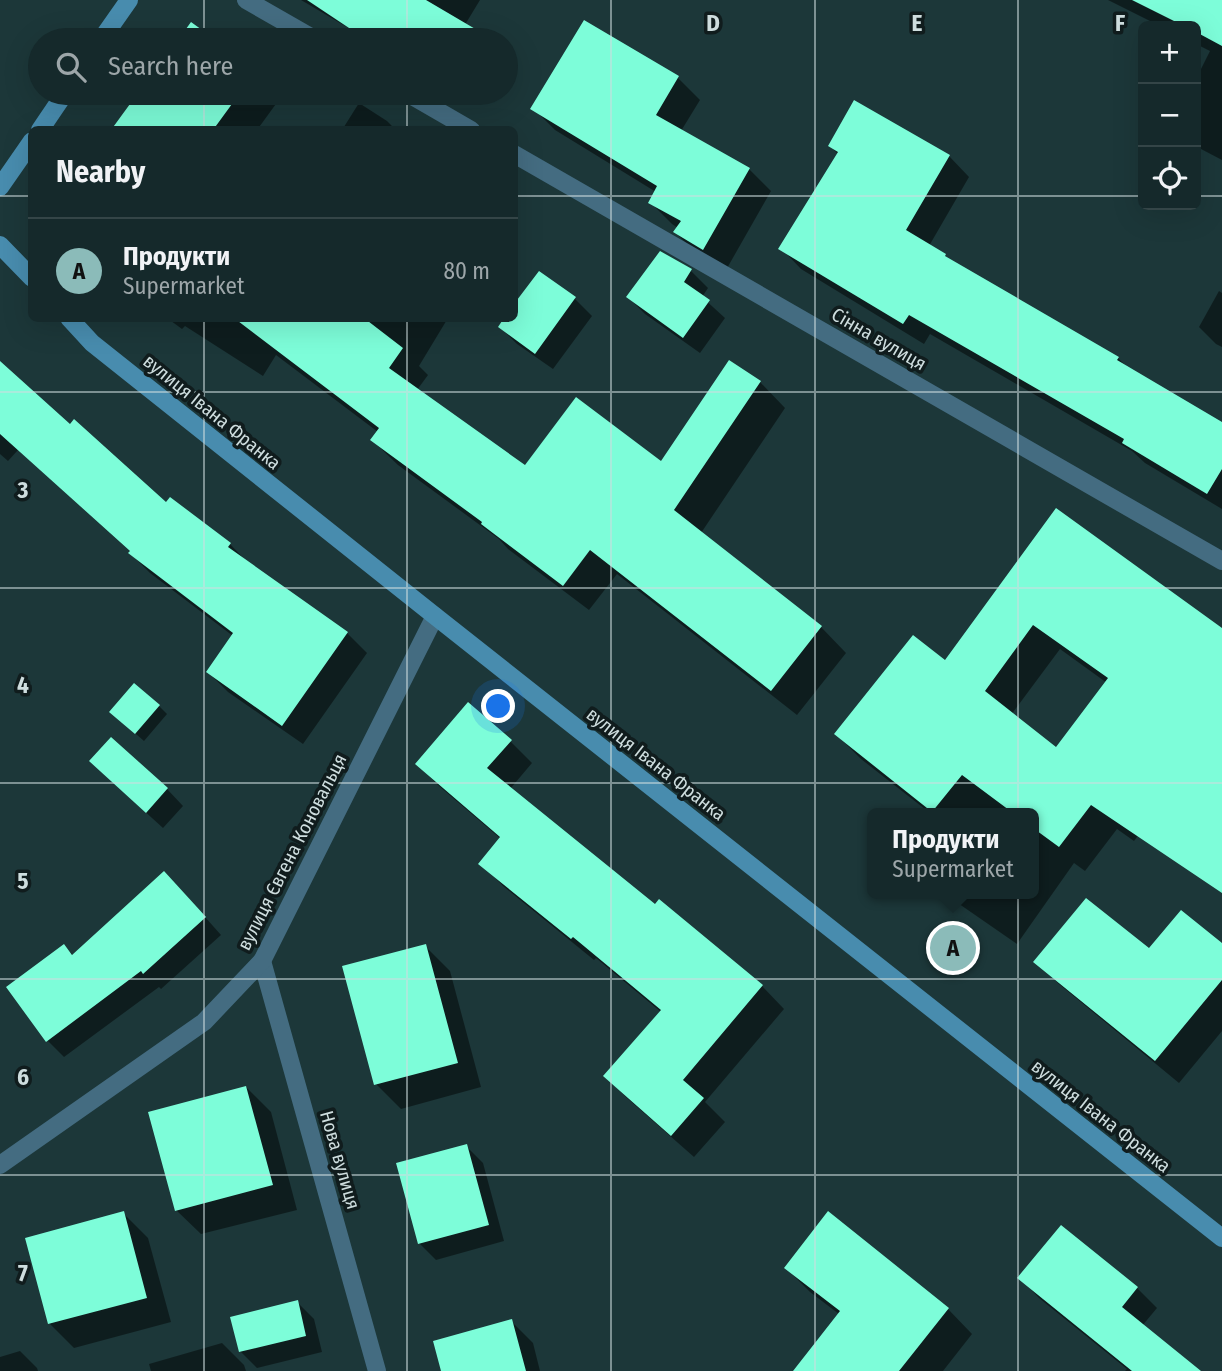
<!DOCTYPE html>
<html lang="en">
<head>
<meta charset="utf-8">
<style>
	body { margin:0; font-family:"Fira Sans Condensed",sans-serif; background:#223537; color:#f1f3f6 }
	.controls { position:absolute; right:21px; top:21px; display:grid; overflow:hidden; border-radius:10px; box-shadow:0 7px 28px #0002 }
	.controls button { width:63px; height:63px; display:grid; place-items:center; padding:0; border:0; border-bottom:2px solid #344547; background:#15292b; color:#f1f3f6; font:35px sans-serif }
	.you { position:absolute; left:499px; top:707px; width:24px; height:24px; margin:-18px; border:5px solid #fff; border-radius:50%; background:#1a73e8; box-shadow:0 0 0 10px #1a73e833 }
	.badge { display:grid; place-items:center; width:46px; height:46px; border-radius:50%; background:#8bbbb9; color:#111; font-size:23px; font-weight:700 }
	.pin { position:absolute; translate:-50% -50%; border:4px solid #fff; box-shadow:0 2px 7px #0006 }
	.popup { position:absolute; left:867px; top:808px; width:172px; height:91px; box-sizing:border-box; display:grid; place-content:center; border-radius:10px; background:#15292b; filter:drop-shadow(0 2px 5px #0005); font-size:23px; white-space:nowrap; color:#9da6a9 }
	.popup b { font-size:26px; color:#f1f3f6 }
	.popup::after { content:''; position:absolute; left:50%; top:100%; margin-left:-14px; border:14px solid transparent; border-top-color:#15292b }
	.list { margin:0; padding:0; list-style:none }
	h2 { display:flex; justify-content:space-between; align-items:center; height:91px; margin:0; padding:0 28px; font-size:30px }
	h2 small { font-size:23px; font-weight:400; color:#9da6a9 }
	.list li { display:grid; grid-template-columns:46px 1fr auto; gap:21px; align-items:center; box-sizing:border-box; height:105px; padding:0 28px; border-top:2px solid #344547 }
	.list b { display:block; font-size:26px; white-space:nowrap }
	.list p { margin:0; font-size:23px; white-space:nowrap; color:#9da6a9 }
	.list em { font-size:23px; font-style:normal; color:#9da6a9 }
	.icon { flex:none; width:38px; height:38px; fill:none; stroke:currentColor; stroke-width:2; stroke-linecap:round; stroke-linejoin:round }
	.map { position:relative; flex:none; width:1222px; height:1371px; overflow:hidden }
	.search { position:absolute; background:#15292b; box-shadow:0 7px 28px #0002; left:28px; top:28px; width:490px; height:77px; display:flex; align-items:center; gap:18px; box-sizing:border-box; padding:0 24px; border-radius:38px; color:#9da6a9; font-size:26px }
	.panel { position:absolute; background:#15292b; box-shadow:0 7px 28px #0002; left:28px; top:126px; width:490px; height:196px; border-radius:10px }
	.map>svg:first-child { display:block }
	.shadow { fill:#0007; fill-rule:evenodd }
	.building { fill:#7dfdd9; fill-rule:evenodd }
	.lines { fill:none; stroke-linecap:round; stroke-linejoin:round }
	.minor { stroke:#446c81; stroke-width:18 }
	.tertiary { stroke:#446c81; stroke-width:18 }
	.secondary { stroke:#488cae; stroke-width:18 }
	.grid { fill:none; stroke:#ceddde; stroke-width:2; stroke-opacity:0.55 }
	.labels { text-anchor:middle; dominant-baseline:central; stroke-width:7; stroke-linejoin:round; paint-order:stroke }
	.street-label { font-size:19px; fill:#ceddde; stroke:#101c1d }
	.grid-label { font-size:23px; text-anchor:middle; font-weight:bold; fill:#ceddde; stroke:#101c1d; stroke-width:7; stroke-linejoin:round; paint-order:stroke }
</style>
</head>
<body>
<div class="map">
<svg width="1222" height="1371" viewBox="0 0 1222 1371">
	<rect width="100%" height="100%" fill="#1c3739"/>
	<path class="shadow" d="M 301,0 L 480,0 L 463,28 L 475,40 L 369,40 Z
		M 1108,0 L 1222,0 L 1222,160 L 1201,149 L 1196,144 L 1196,79 L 1210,51 L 1196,44 L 1196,26 L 1160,26 Z
		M 678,78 L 700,100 L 681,131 L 749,169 L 771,191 L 726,270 L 697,254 L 675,232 L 678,228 L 672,224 L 650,202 L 656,192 L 555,130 L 533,108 Z
		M 141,93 L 277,93 L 281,97 L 257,130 L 113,130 Z
		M 359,103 L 387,121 L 396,130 L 342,130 Z
		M 830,146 L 949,156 L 969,177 L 929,246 L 945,256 L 952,262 L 1118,358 L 1129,369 L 1222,424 L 1222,509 L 1145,463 L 1132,451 L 930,334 L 924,344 L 801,269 L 781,248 L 838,154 Z
		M 691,271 L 708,288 L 702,297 L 725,318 L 700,353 L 645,314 L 628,297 Z
		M 539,273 L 575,299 L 592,316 L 553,369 L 517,344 L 500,327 L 514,318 Z
		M 1219,291 L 1222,293 L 1222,347 L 1216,344 L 1199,327 Z
		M 167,318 L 448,318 L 419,366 L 428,375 L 417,390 L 525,468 L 661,463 L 760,382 L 785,408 L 701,533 L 821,627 L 846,653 L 797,715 L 617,574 L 589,610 L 508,549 L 499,539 L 398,465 L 372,440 L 378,432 L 276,355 L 263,376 L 185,326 L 182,329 Z
		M 0,363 L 70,427 L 167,504 L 230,544 L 249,564 L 347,633 L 367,653 L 303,744 L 228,692 L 208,672 L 233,636 L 150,573 L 130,553 L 131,552 L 18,450 L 8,461 L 0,454 Z
		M 1056,510 L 1222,631 L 1222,877 L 1146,825 L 1134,841 L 1117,829 L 1085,871 L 1074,863 L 1017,944 L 952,899 L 947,894 L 1034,894 L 1034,813 L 930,813 L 861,759 L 836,734 L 945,662 ZM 1060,649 L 1107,683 L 1056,750 L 1011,715 Z
		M 159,706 L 167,714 L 144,741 L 120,720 Z
		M 510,741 L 532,763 L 510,789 L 655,906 L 762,986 L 784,1009 L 705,1102 L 725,1122 L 694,1157 L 627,1098 L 605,1076 L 661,1012 L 596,958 L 594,960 L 503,886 L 481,863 L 501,839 L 439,786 L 417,764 Z
		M 108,778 L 167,789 L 183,806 L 163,828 Z
		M 181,890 L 221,935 L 161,989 L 159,987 L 64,1057 L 48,1041 L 64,946 L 74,956 Z
		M 1222,945 L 1222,1031 L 1179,1083 L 1059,984 L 1036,962 Z
		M 425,946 L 450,971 L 481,1087 L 401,1109 L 376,1084 Z
		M 246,1087 L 271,1112 L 297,1210 L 201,1234 L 176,1210 Z
		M 466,1146 L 483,1163 L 504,1241 L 436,1260 L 419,1243 Z
		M 123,1213 L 148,1238 L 171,1322 L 74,1348 L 50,1324 Z
		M 1061,1227 L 1137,1288 L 1157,1308 L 1142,1326 L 1199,1371 L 1125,1371 L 1127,1369 L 1039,1298 L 1020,1278 Z
		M 786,1268 L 948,1309 L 972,1334 L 943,1371 L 816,1371 L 839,1314 L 810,1292 Z
		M 297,1302 L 314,1319 L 322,1352 L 257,1368 L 240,1351 Z
		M 511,1321 L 533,1343 L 540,1371 L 443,1371 Z
		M 222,1343 L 244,1365 L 246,1371 L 151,1371 L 149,1364 Z
		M 20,1351 L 37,1368 L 38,1371 L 0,1371 L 0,1357 Z"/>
	<path class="building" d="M 307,0 L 426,0 L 494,40 L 367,40 Z
		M 1132,0 L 1222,0 L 1222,46 L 1196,32 L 1196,26 L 1184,26 Z
		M 584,20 L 679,76 L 656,115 L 750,168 L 703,250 L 673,232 L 681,221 L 648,203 L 657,186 L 530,109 Z
		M 191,22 L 216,40 L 178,40 Z
		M 138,93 L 240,93 L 213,130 L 111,130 Z
		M 854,100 L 950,155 L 906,230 L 946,254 L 945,256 L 1119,357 L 1117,360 L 1222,422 L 1222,469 L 1207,494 L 1122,443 L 1124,439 L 909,315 L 903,324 L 778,249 L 838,152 L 828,146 Z
		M 660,251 L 692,269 L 684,282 L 710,300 L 683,338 L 626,297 Z
		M 539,271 L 576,297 L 535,354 L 498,327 L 504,318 L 514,318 L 514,304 Z
		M 234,318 L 364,318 L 403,348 L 389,368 L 525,465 L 576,397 L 661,461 L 729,360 L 761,381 L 674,510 L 822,626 L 771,691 L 590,550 L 563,586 L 481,524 L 482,522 L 370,440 L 379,428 Z
		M 0,361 L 70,424 L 74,419 L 166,502 L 170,497 L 231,543 L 228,547 L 348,632 L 282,726 L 206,672 L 233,633 L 128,553 L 130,551 L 0,434 Z
		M 1056,508 L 1222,628 L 1222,893 L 1091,805 L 1059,847 L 1033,828 L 1033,813 L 1013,813 L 962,775 L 932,812 L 834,734 L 913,635 L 945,660 ZM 1033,625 L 1108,678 L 1056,747 L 985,691 Z
		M 134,683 L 160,705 L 135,734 L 109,712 Z
		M 468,702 L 512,740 L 487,768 L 655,904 L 659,899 L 763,985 L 683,1080 L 704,1098 L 671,1136 L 603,1076 L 661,1010 L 573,937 L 571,939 L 478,864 L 500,837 L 415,764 Z
		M 111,737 L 168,788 L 146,813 L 89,761 Z
		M 164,871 L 206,917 L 143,974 L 141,971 L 46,1042 L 6,987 L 64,944 L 72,955 Z
		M 1086,898 L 1149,948 L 1181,910 L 1222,943 L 1222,980 L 1155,1061 L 1033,962 Z
		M 426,944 L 458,1063 L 374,1085 L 342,966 Z
		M 246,1086 L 273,1185 L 175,1211 L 148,1112 Z
		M 467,1144 L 489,1225 L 418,1244 L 396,1163 Z
		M 124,1211 L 147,1298 L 48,1324 L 25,1238 Z
		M 828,1211 L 949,1308 L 899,1371 L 793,1371 L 840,1311 L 784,1268 Z
		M 1061,1225 L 1138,1287 L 1122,1307 L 1201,1371 L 1132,1371 L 1017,1278 Z
		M 298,1300 L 306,1336 L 239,1352 L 230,1317 Z
		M 512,1319 L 526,1371 L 441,1371 L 433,1341 Z"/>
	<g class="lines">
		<path class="minor" d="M 246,0 L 316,40
			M 407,93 L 471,130
			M 514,154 L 1222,561
			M 262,961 L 377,1371"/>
		<path class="tertiary" d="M 0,1165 L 204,1022 L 262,961 L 435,616"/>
		<path class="secondary" d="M 101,40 L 129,0
			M 40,130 L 65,93
			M 0,187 L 32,141
			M 0,245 L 32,278
			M 69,318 L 92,343 L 435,616 L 1222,1238"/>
	</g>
	<path class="grid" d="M 204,0 L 204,40M 407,0 L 407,40M 611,0 L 611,1371M 815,0 L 815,1371M 1018,0 L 1018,1371M 204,93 L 204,130M 407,93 L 407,130M 0,196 L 32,196M 514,196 L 1143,196M 1196,196 L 1222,196M 204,318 L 204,1371M 407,318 L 407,1371M 0,392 L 1222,392M 0,588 L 1222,588M 0,783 L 1222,783M 0,979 L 1222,979M 0,1175 L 1222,1175"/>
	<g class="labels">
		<g class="street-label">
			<text transform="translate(879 339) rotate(30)">Сінна вулиця</text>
			<text transform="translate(212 412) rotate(39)">вулиця Івана Франка</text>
			<text transform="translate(656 764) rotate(38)">вулиця Івана Франка</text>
			<text transform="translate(292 852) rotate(-63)">вулиця Євгена Коновальця</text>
			<text transform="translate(1101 1116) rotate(38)">вулиця Івана Франка</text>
			<text transform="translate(340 1160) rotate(74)">Нова вулиця</text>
		</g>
	</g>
	<g class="grid-label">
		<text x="713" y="31">D</text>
		<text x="917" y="31">E</text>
		<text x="1120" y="31">F</text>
		<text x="23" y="498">3</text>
		<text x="23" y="693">4</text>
		<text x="23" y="889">5</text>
		<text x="23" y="1085">6</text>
		<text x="23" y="1281">7</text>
	</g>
</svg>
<div class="controls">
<button>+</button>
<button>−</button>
<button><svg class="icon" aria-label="locate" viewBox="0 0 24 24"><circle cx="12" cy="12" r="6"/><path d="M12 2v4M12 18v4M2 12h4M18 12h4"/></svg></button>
</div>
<div class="you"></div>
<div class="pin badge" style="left:953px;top:948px">A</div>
<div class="popup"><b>Продукти</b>Supermarket</div>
<div class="search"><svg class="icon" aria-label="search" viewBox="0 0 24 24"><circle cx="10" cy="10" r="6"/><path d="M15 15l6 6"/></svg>Search here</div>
<section class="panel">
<h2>Nearby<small></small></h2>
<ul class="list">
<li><span class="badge">A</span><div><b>Продукти</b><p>Supermarket</p></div><em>80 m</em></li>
</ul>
</section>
</div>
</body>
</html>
